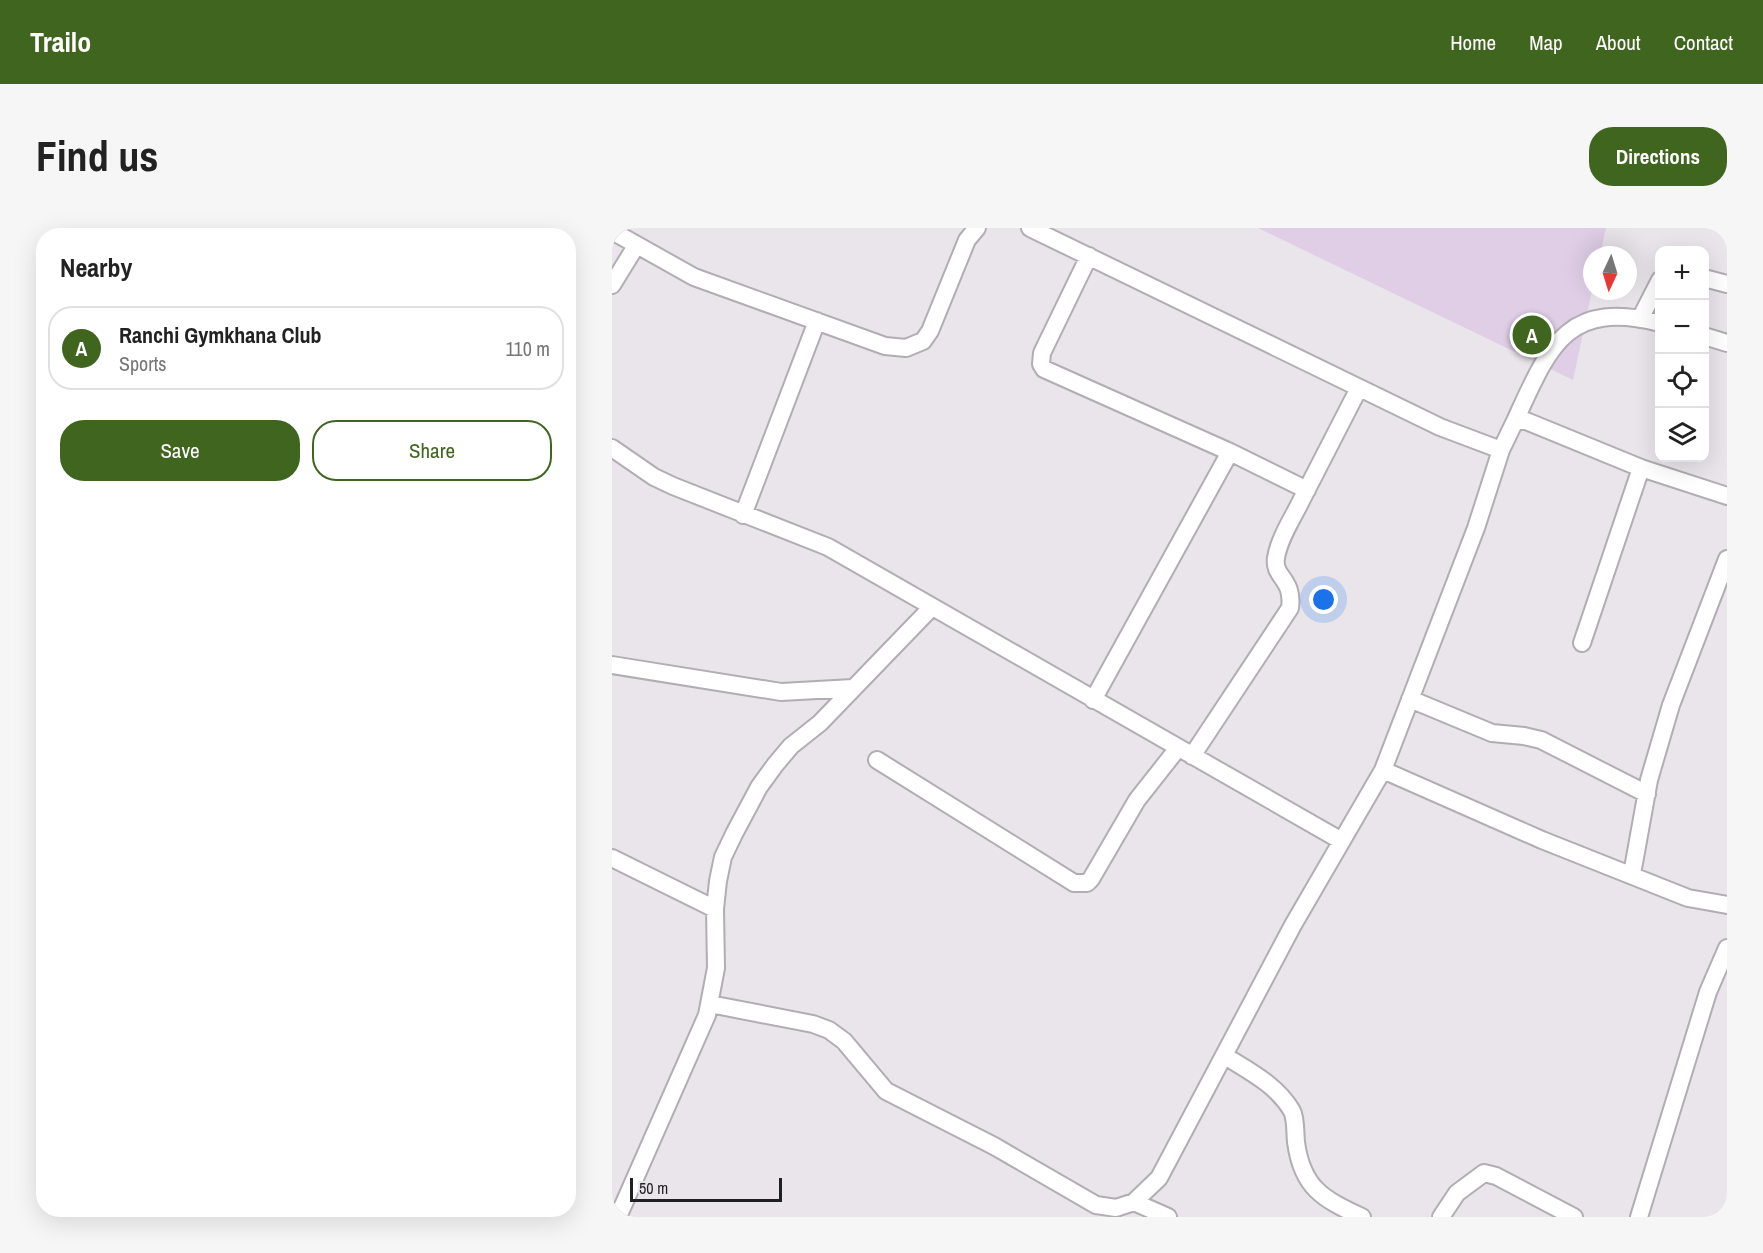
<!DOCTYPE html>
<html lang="en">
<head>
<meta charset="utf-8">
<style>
	body { margin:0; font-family:"Archivo Narrow",sans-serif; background:#f6f6f6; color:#222 }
	.controls { position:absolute; right:18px; top:18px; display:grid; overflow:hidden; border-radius:12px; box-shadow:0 6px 24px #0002 }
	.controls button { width:54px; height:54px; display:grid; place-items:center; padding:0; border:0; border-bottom:2px solid #e0e0e0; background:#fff; color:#222; font:30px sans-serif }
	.compass { position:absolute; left:971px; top:18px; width:54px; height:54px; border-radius:50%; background:#fff; box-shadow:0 6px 24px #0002; rotate:184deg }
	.scale { position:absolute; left:18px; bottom:15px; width:152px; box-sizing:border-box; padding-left:6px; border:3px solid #201f21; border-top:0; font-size:16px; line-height:21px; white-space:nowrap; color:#201f21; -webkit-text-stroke:4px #e9e5eb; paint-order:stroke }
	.you { position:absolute; left:712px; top:372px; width:21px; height:21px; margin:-15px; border:4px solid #fff; border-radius:50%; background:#1a73e8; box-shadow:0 0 0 9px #1a73e833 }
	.badge { display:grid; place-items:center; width:39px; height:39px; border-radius:50%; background:#40651f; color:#fff; font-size:20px; font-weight:700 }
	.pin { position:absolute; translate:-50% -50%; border:3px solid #fff; box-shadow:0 2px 6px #0006 }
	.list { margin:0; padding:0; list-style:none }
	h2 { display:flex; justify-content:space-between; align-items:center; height:78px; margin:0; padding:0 24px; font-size:26px }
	h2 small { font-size:20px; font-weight:400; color:#767676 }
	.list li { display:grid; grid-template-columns:39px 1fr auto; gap:18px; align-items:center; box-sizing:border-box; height:84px; margin:0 12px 12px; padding:0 12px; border:2px solid #e0e0e0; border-radius:24px }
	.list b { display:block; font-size:22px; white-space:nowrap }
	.list p { margin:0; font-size:20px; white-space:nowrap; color:#767676 }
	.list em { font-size:20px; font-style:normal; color:#767676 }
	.actions { display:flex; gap:12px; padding:18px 24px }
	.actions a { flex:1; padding:14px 0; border:2px solid #40651f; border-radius:24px; text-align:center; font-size:21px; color:#40651f }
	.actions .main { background:#40651f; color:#fff }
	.icon { flex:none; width:33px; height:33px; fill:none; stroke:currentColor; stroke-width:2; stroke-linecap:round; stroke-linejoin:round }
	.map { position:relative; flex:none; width:1115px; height:989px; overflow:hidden; border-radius:24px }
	header { display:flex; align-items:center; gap:36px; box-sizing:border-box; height:84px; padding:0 30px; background:#40651f; color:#fff }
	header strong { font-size:28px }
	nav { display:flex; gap:33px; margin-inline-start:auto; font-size:21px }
	.intro { display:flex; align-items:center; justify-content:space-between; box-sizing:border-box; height:144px; padding:0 36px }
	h1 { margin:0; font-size:42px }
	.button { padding:15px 27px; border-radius:24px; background:#40651f; color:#fff; font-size:21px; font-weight:700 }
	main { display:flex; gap:36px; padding:0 36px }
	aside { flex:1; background:#fff; border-radius:24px; box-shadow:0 6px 24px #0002 }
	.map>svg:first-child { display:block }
	.green { fill:#dfcee6 }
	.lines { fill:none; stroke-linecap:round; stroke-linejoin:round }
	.street-casing { stroke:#b1adb3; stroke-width:20 }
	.street { stroke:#fff; stroke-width:16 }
</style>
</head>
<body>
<header>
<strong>Trailo</strong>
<nav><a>Home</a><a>Map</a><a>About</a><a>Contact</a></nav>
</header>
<div class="intro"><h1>Find us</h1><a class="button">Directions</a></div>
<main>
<aside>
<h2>Nearby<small></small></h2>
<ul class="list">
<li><span class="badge">A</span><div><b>Ranchi Gymkhana Club</b><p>Sports</p></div><em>110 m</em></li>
</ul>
<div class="actions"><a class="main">Save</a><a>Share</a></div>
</aside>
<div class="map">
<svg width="1115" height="989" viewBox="0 0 1115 989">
	<rect width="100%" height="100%" fill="#e9e5eb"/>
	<path class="green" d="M 646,0 L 994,0 L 988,27 L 980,27 L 980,63 L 961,152 Z"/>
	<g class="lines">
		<defs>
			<path id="street" d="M 418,0 L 828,199 L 889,222 L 903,193 L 914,193 L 1029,240 L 1115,268
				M 0,3 L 82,49 L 273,118 L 294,120 L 311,113 L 318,103 L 355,12 L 365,0
				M 477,28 L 430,125 L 429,136 L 432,141 L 618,224 L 695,262
				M 1092,50 L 1115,56
				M 0,57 L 24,18
				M 1028,91 L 1048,52
				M 1092,108 L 1115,115
				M 903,193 C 937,119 954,71 1048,95
				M 0,220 L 42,249 L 61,258 L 216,319 L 728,612
				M 131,287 L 205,93
				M 970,415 L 1029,240
				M 0,437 L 169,464 L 241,460
				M 798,471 L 880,505 L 912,508 L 929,512 L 1035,566
				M 481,472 L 618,224
				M 580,528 L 678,380 C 682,350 661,350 664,330 C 667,310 682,288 690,271 C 709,234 728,197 747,160
				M 265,532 L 462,655 L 475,655 L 479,651 L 525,572 L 566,520
				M 771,542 L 930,612 L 1076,670 L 1115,677
				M 0,630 L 103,681
				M 1020,646 L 1037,552 L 1059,477 L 1115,331
				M 98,776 L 201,796 L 217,802 L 232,813 L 274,863 L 382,918 L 484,977 L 504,980 L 522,974 L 547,950 L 681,697 L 771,542 L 864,300 L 889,222
				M 613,828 C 637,843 665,857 680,883 C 684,891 683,904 684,914 C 690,960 711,971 750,989
				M 522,974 L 556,989
				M 6,989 L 95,787 L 104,740 L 103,681 L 106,653 L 111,629 L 122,606 L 147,559 L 163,537 L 179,518 L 208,495 L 319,380
				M 829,989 L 845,965 L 872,945 L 884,948 L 962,989
				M 1027,989 L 1096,764 L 1115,720"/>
		</defs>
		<use href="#street" class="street-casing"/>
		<use href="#street" class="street"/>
	</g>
</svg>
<div class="controls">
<button>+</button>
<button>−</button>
<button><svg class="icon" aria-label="locate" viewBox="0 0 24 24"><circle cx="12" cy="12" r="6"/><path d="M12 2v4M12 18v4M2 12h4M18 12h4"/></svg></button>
<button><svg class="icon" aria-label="layers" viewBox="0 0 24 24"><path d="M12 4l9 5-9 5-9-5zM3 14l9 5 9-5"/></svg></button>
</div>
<svg class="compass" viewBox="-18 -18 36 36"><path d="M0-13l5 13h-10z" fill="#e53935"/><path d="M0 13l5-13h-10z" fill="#767676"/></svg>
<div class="scale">50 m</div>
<div class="you"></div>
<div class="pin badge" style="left:920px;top:107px">A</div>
</div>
</main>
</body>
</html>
